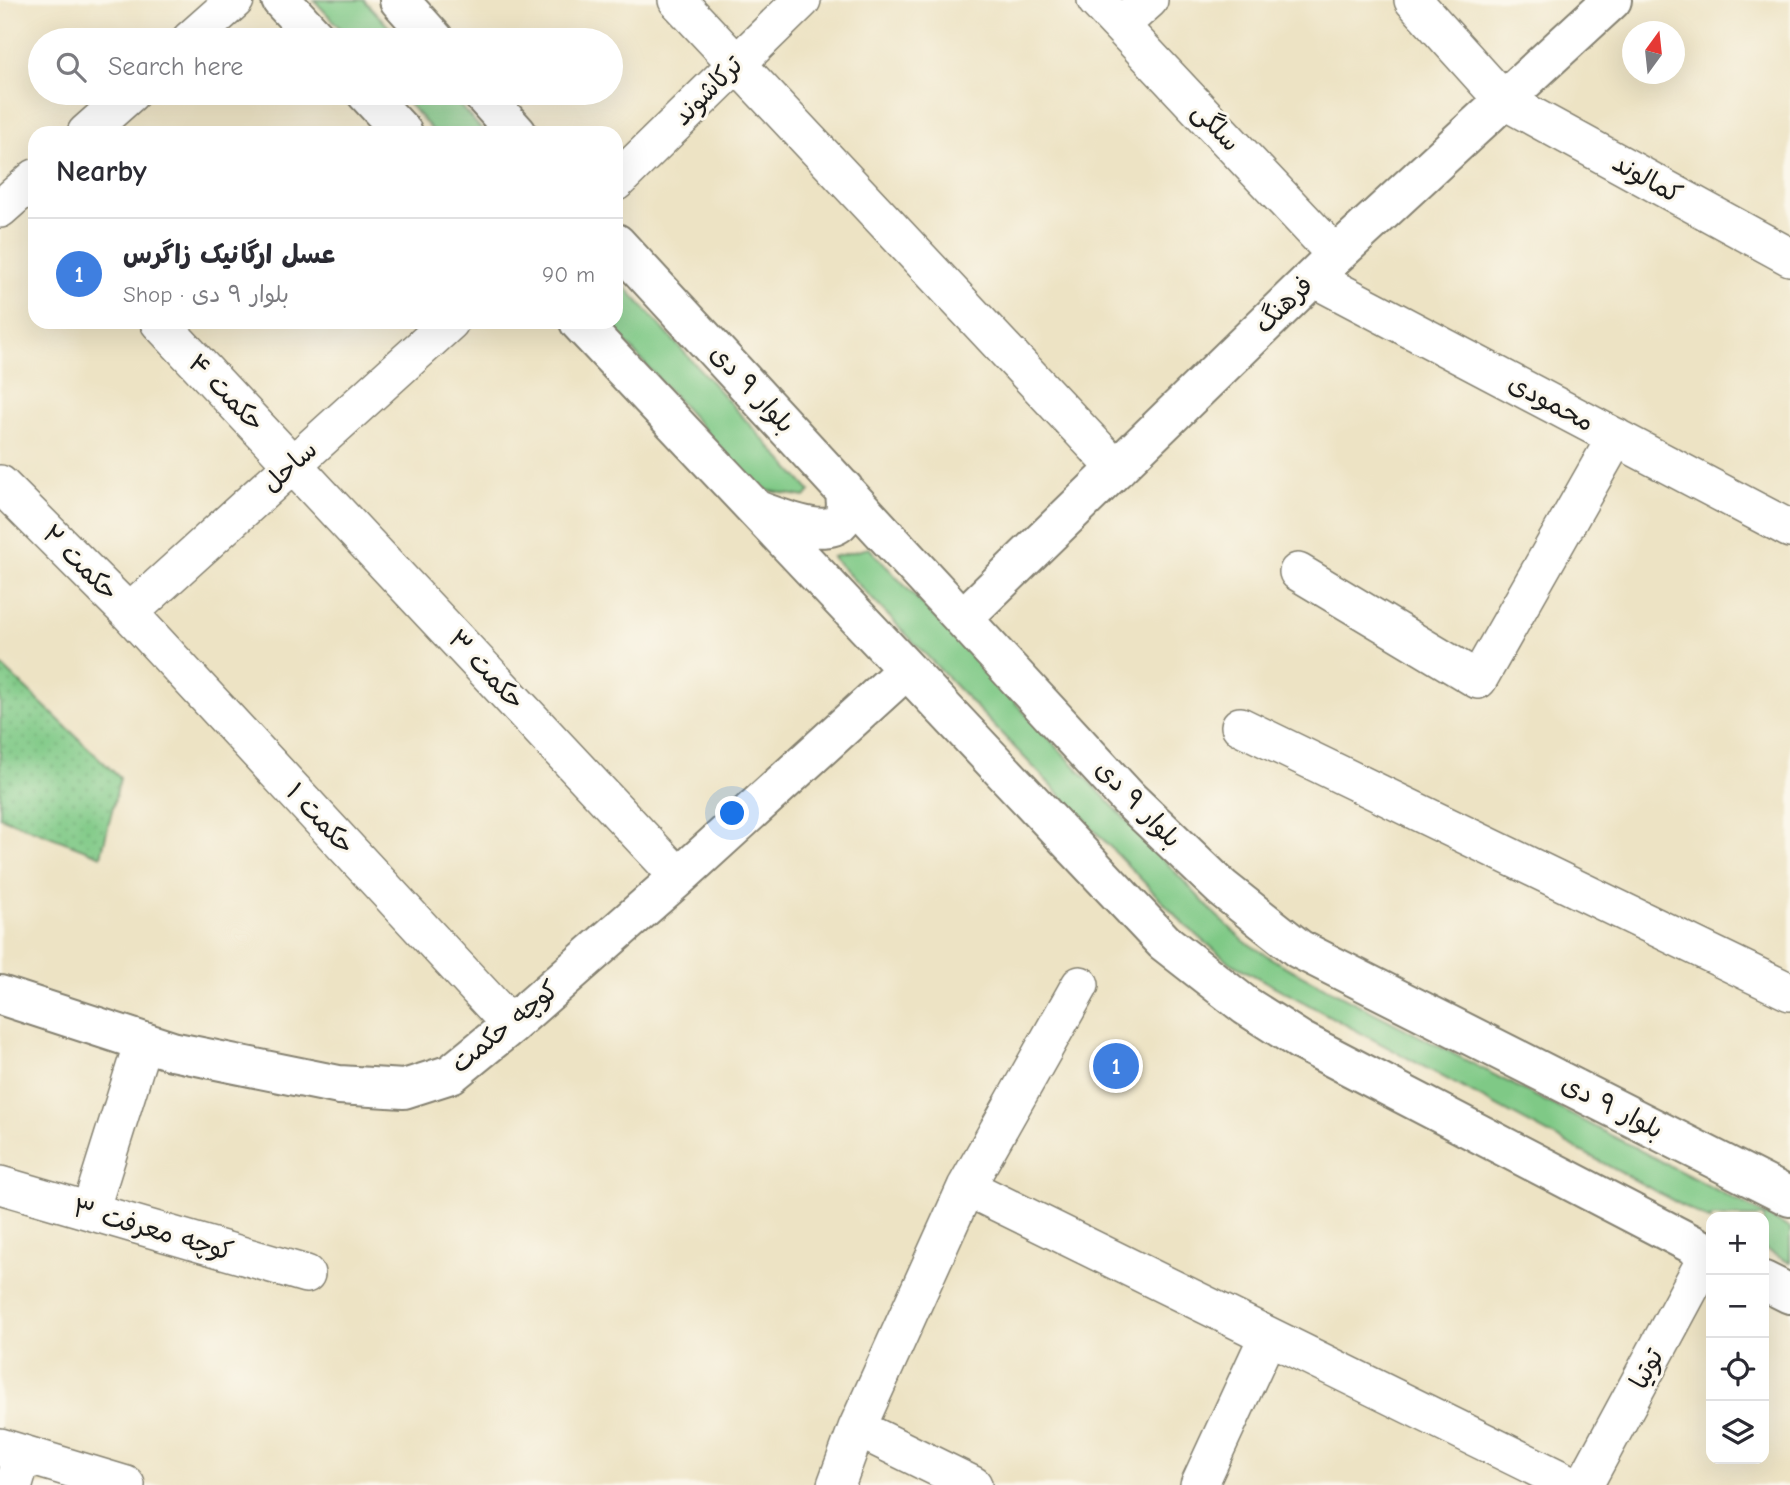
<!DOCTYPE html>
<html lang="en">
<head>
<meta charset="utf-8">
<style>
	body { margin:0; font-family:"Comic Neue","Playpen Sans Arabic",sans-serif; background:#f2f2f3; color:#2b2b33 }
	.controls { position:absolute; right:21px; bottom:21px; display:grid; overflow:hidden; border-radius:14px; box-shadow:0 7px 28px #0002 }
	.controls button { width:63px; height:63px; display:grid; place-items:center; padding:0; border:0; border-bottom:2px solid #e1e1e2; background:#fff; color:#2b2b33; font:35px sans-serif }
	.compass { position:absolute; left:1622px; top:21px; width:63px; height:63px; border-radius:50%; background:#fff; box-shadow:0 7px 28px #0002; rotate:15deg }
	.you { position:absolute; left:733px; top:814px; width:24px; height:24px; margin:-18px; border:5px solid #fff; border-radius:50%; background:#1a73e8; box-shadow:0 0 0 10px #1a73e833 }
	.badge { display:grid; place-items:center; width:46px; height:46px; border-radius:50%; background:#ea580c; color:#fff; font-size:23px; font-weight:700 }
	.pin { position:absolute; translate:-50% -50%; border:4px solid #fff; box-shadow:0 2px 7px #0006 }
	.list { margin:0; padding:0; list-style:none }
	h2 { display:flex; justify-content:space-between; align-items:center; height:91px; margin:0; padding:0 28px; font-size:30px }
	h2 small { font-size:23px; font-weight:400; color:#7c7c81 }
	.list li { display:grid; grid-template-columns:46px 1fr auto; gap:21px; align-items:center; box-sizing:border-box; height:112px; padding:0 28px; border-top:2px solid #e1e1e2 }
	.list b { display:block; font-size:26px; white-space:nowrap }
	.list p { margin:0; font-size:23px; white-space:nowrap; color:#7c7c81 }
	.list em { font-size:23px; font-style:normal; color:#7c7c81 }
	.icon { flex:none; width:38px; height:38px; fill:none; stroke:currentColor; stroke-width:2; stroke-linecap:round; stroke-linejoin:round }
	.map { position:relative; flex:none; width:1790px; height:1485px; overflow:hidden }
	.search { position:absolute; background:#fff; box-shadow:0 7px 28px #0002; left:28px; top:28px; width:595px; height:77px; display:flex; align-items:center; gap:18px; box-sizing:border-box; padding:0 24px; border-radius:38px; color:#7c7c81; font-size:26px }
	.panel { position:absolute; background:#fff; box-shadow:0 7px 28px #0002; left:28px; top:126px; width:595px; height:203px; border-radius:21px }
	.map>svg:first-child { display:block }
	.green { fill:#7fc986; stroke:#4e7251; stroke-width:2 }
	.park { fill:url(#park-dots); stroke:#4e7251; stroke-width:2 }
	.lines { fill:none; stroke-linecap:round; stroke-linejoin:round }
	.minor-casing { stroke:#848070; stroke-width:40 }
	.tertiary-casing { stroke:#848070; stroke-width:42 }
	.secondary-casing { stroke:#848070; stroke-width:42 }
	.minor { stroke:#fff; stroke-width:37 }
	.tertiary { stroke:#fff; stroke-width:38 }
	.secondary { stroke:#fff; stroke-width:38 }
	.labels { text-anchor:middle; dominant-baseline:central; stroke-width:6; stroke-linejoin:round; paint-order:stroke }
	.street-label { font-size:26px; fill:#1c1c1c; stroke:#fbf7ec }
</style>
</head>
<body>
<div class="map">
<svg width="1790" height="1485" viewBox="0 0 1790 1485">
	<defs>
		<pattern id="park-dots" width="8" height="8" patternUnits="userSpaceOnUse" patternTransform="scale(1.75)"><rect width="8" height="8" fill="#7fc986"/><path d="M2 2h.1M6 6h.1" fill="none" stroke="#6dac73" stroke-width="1.8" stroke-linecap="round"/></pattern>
	</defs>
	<rect width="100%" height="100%" fill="#fbf7ec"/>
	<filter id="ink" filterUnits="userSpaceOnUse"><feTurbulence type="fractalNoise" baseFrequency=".0143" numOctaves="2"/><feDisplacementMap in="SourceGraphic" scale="14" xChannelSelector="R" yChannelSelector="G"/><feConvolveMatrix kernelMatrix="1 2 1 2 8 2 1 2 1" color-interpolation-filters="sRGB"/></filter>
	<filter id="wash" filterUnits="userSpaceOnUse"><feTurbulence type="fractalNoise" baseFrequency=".00686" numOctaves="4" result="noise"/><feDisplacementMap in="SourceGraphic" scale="28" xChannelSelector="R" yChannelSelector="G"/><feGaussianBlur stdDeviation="1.57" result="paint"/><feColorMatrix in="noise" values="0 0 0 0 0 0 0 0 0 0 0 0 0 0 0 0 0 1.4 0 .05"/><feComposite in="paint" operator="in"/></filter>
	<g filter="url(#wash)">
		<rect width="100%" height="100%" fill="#ede3c4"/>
		<path class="green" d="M 314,0 L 364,0 L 401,40 L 351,40 Z
			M 399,93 L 448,93 L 485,133 L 435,133 Z
			M 616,277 L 810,491 L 805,497 L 758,489 L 607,322 L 616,322 Z
			M 869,548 L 1214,913 L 1244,941 L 1282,965 L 1790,1228 L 1790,1263 L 1764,1249 L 1764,1217 L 1711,1217 L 1711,1221 L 1229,962 L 1185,925 L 832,557 Z"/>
		<path class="park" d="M 0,664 L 120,778 L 101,856 L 0,817 Z"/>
	</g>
	<g filter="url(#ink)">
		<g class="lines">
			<defs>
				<path id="minor" d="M 677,0 L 1117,469
					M 1096,0 L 1336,255
					M 1413,0 L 1503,100 L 1790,257
					M 1121,25 L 1149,0
					M 190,40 L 235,0
					M 86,133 L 131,93
					M 616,182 L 802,0
					M 0,209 L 35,178
					M 1313,278 L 1790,529
					M 159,322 L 679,877
					M 0,484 L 129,613 L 511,1025
					M 1298,572 L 1478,680 L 1616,437
					M 129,613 L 450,322
					M 1240,726 L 1790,992
					M 0,1185 L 306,1274
					M 966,1187 L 1572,1485
					M 90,1211 L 143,1042
					M 857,1428 L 973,1485
					M 0,1447 L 126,1485
					M 14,1485 L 23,1454
					M 836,1485 L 857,1428 L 966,1187 L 1080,985
					M 1199,1485 L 1268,1336
					M 1584,1485 L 1709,1253"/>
				<path id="tertiary" d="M 963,618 L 1336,255 L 1612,0
					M 0,995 L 172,1051 L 339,1085 L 404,1089 L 451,1074 L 511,1025 L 679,877 L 906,670"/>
				<path id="secondary" d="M 281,0 L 318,40
					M 399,0 L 435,40
					M 366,93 L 403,133
					M 481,93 L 517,133
					M 616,243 L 1129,799 L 1222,888 L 1299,949 L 1790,1197
					M 579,322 L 1164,942 L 1246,1006 L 1301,1041 L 1711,1254
					M 757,510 C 789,521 858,553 844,489
					M 1764,1281 L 1790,1294"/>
			</defs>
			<use href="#minor" class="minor-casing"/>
			<use href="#tertiary" class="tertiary-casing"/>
			<use href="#secondary" class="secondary-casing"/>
			<use href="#minor" class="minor"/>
			<use href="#tertiary" class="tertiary"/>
			<use href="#secondary" class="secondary"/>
		</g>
	</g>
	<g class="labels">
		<g class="street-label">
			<text transform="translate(708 91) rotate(-45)">ترکاشوند</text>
			<text transform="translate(1216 127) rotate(47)">سلگی</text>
			<text transform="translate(1647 179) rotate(29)">کمالوند</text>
			<text transform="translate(1284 305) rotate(-44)">فرهنگ</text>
			<text transform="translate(752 389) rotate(47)">بلوار ۹ دی</text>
			<text transform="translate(226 393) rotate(46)">حکمت ۴</text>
			<text transform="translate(1551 403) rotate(28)">محمودی</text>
			<text transform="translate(290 467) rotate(-42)">ساحل</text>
			<text transform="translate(80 563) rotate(45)">حکمت ۲</text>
			<text transform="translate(486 670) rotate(47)">حکمت ۳</text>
			<text transform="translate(1138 804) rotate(46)">بلوار ۹ دی</text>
			<text transform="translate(320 819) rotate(47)">حکمت ۱</text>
			<text transform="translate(505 1027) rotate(-39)">کوچه حکمت</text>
			<text transform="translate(1612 1107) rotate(27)">بلوار ۹ دی</text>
			<text transform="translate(153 1230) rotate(16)">کوچه معرفت ۳</text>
			<text transform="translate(1647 1369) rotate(-62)">توتیا</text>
		</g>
	</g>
</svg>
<div class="controls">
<button>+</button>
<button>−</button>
<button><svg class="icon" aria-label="locate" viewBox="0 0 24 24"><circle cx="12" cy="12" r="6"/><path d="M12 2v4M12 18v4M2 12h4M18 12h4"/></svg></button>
<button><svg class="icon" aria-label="layers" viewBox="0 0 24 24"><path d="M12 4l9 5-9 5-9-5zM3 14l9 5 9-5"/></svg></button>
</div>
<svg class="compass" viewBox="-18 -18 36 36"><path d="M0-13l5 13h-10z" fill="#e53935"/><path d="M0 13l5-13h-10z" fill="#7c7c81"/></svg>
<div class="you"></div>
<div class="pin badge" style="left:1116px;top:1066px;background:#3f7fe0">1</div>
<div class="search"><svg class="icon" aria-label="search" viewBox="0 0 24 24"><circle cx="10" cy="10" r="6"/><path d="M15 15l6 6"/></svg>Search here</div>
<section class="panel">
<h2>Nearby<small></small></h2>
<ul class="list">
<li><span class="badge" style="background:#3f7fe0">1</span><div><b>عسل ارگانیک زاگرس</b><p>Shop · بلوار ۹ دی</p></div><em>90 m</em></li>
</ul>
</section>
</div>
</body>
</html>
